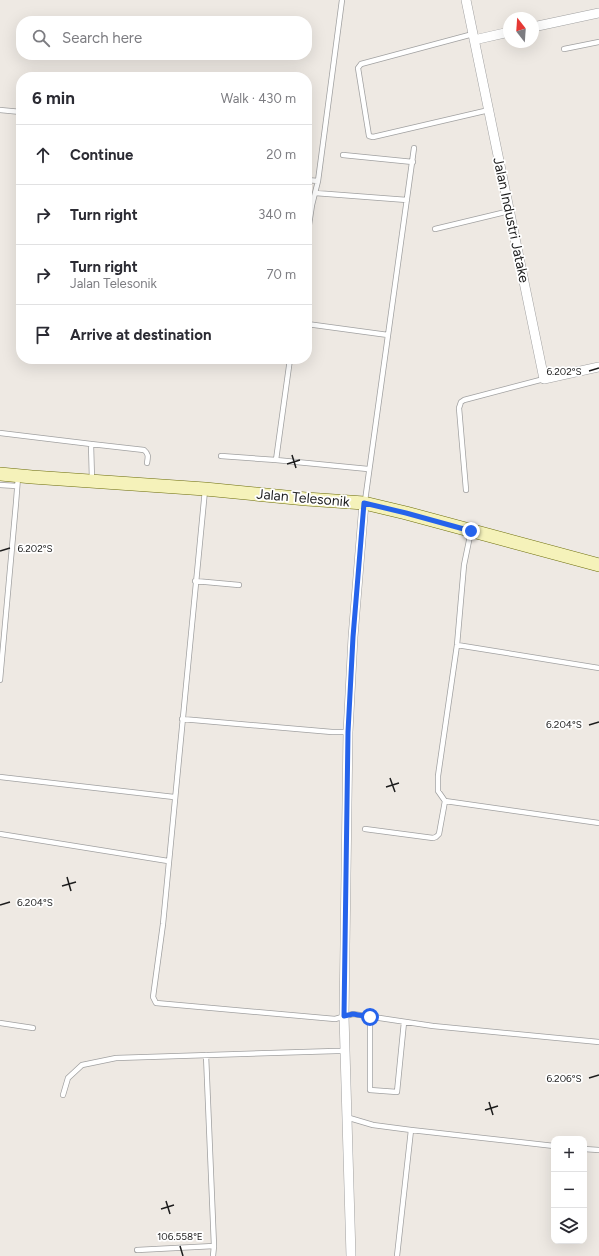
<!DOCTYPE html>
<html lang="en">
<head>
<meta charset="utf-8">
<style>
	body { margin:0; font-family:Figtree,sans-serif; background:#f2f2f3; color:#2b2b33 }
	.controls { position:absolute; right:12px; bottom:12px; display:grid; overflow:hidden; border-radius:8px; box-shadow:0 4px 16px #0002 }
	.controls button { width:36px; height:36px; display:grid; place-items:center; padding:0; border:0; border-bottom:1px solid #e1e1e2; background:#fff; color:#2b2b33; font:20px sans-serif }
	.compass { position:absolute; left:503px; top:12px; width:36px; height:36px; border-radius:50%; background:#fff; box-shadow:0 4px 16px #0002; rotate:343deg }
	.stop { position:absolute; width:12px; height:12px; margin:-9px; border:3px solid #2563eb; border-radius:50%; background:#fff }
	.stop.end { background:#2563eb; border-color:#fff; box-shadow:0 1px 4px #0008 }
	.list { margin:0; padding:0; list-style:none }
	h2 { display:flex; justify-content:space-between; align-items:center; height:52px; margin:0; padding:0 16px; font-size:17px }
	h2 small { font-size:13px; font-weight:400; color:#7c7c81 }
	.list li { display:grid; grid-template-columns:26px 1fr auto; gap:12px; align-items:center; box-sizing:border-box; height:60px; padding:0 16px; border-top:1px solid #e1e1e2 }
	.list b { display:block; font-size:15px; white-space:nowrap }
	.list p { margin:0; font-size:13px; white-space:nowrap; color:#7c7c81 }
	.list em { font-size:13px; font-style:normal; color:#7c7c81 }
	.icon { flex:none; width:22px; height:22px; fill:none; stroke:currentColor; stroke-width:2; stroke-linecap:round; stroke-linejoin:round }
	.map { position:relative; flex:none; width:599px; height:1256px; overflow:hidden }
	.search { position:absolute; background:#fff; box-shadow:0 4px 16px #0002; left:16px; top:16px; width:296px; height:44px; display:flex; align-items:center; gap:10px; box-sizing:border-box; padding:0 14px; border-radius:16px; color:#7c7c81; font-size:15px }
	.panel { position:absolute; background:#fff; box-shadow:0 4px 16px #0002; left:16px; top:72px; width:296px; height:292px; border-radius:16px }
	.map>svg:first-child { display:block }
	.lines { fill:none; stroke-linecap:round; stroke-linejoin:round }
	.lane-casing { stroke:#a1a1a1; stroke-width:6 }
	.street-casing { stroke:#a1a1a1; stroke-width:10 }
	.secondary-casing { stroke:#6c6d0b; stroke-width:14 }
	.lane { stroke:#fff; stroke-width:4.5 }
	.street { stroke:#fff; stroke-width:9 }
	.secondary { stroke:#f5f2ba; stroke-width:13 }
	.route { stroke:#2563eb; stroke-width:5 }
	.ticks { fill:none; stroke:#1d1d1d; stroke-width:1.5 }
	.labels { text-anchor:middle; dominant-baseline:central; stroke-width:3.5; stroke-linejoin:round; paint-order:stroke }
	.street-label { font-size:14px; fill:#1d1d1d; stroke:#fff }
	.ticks-label { font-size:10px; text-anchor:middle; fill:#1d1d1d; stroke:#fff; stroke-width:3.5; stroke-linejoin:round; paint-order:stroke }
</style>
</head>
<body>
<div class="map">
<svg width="599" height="1256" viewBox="0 0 599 1256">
	<rect width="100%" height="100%" fill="#eee9e3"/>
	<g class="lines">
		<defs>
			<path id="lane" d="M 473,34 L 361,64 L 358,68 L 369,136 L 373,137 L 489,110
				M 564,49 L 599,42
				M 0,110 L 21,112
				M 343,155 L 413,162
				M 307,180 L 318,181 L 312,205 L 307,238
				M 318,181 L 342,0
				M 315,193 L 407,200
				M 435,229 L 510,211
				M 307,324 L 388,335
				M 0,433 L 91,444 L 92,480
				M 91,444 L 144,450 C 149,454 148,457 147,463
				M 221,456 L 276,460 L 368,469
				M 276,460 L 290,359
				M 0,485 L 17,486
				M 205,490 L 163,924 L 153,997 L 156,1003 L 335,1019 L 353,1014 L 433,1026 L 599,1042
				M 466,490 L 459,408 L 461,402 L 464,400 L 544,379
				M 365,501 L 414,148
				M 471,531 L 464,565 L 457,645 L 438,776 L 438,791 L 445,801 L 599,823
				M 195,581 L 239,585
				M 457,645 L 599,668
				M 0,680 L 16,503 L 18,477
				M 182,719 L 332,732 L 348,732
				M 0,777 L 174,797
				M 365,829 L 433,838 L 436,837 L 439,834 L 445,801
				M 0,834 L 168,861
				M 370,1017 L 370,1090 L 397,1092 L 404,1022
				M 0,1023 L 33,1028
				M 206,1055 L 214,1246 L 213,1256
				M 63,1095 L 68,1078 L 82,1065 L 116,1058 L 336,1051 L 344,1051
				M 346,1117 L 373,1125 L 411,1130 L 554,1146
				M 584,1149 L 599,1150
				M 137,1250 L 214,1246
				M 397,1256 L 411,1130"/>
			<path id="street" d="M 466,0 L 544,379 L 599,367
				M 533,27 L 599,13
				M 474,40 L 509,32
				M 351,1256 L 344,1016 L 348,732 L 353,637 L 364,503"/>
			<path id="secondary" d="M 0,474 L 32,477 L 205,489 L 306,499 L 364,503 L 406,513 L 599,565"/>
		</defs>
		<use href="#lane" class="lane-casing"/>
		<use href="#street" class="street-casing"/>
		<use href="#secondary" class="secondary-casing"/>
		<use href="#lane" class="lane"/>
		<use href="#street" class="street"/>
		<use href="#secondary" class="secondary"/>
	</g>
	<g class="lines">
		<path class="route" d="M 370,1017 L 353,1014 L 344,1016 L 348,732 L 353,637 L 364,503 L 406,513 L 471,531"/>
	</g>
	<path class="ticks" d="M 589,371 L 599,368M 292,455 L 296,468M 287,464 L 300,460M 0,551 L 10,548M 589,725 L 599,722M 390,778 L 395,792M 386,787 L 399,783M 67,877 L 71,891M 62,886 L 76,882M 0,905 L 10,902M 589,1078 L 599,1075M 489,1102 L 493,1115M 485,1110 L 498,1106M 166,1201 L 170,1214M 161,1209 L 174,1205M 180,1246 L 183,1256"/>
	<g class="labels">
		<g class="street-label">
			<text transform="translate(511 220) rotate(78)">Jalan Industri Jatake</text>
			<text transform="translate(303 498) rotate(5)">Jalan Telesonik</text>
		</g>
	</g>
	<g class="ticks-label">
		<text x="564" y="375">6.202°S</text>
		<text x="35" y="552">6.202°S</text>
		<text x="564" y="728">6.204°S</text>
		<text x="35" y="906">6.204°S</text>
		<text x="564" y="1082">6.206°S</text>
		<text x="180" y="1240">106.558°E</text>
	</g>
</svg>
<div class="controls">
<button>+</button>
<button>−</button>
<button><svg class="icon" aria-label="layers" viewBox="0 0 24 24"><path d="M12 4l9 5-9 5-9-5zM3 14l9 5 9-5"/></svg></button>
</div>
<svg class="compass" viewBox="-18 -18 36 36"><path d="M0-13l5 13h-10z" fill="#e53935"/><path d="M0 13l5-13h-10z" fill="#7c7c81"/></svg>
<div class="stop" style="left:370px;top:1017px"></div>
<div class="stop end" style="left:471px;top:531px"></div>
<div class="search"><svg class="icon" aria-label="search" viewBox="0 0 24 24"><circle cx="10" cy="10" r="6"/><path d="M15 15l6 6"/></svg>Search here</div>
<section class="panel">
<h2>6 min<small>Walk · 430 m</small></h2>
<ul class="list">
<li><svg class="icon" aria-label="ahead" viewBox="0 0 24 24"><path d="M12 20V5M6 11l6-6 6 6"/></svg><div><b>Continue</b></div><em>20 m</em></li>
<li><svg class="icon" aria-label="right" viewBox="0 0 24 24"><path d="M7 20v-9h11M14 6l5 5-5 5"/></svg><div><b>Turn right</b></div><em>340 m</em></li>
<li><svg class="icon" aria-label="right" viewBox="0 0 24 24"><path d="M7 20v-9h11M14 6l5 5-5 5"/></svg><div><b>Turn right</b><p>Jalan Telesonik</p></div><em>70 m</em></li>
<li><svg class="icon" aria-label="arrive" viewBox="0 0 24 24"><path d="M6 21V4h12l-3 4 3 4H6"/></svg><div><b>Arrive at destination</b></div></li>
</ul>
</section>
</div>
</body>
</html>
